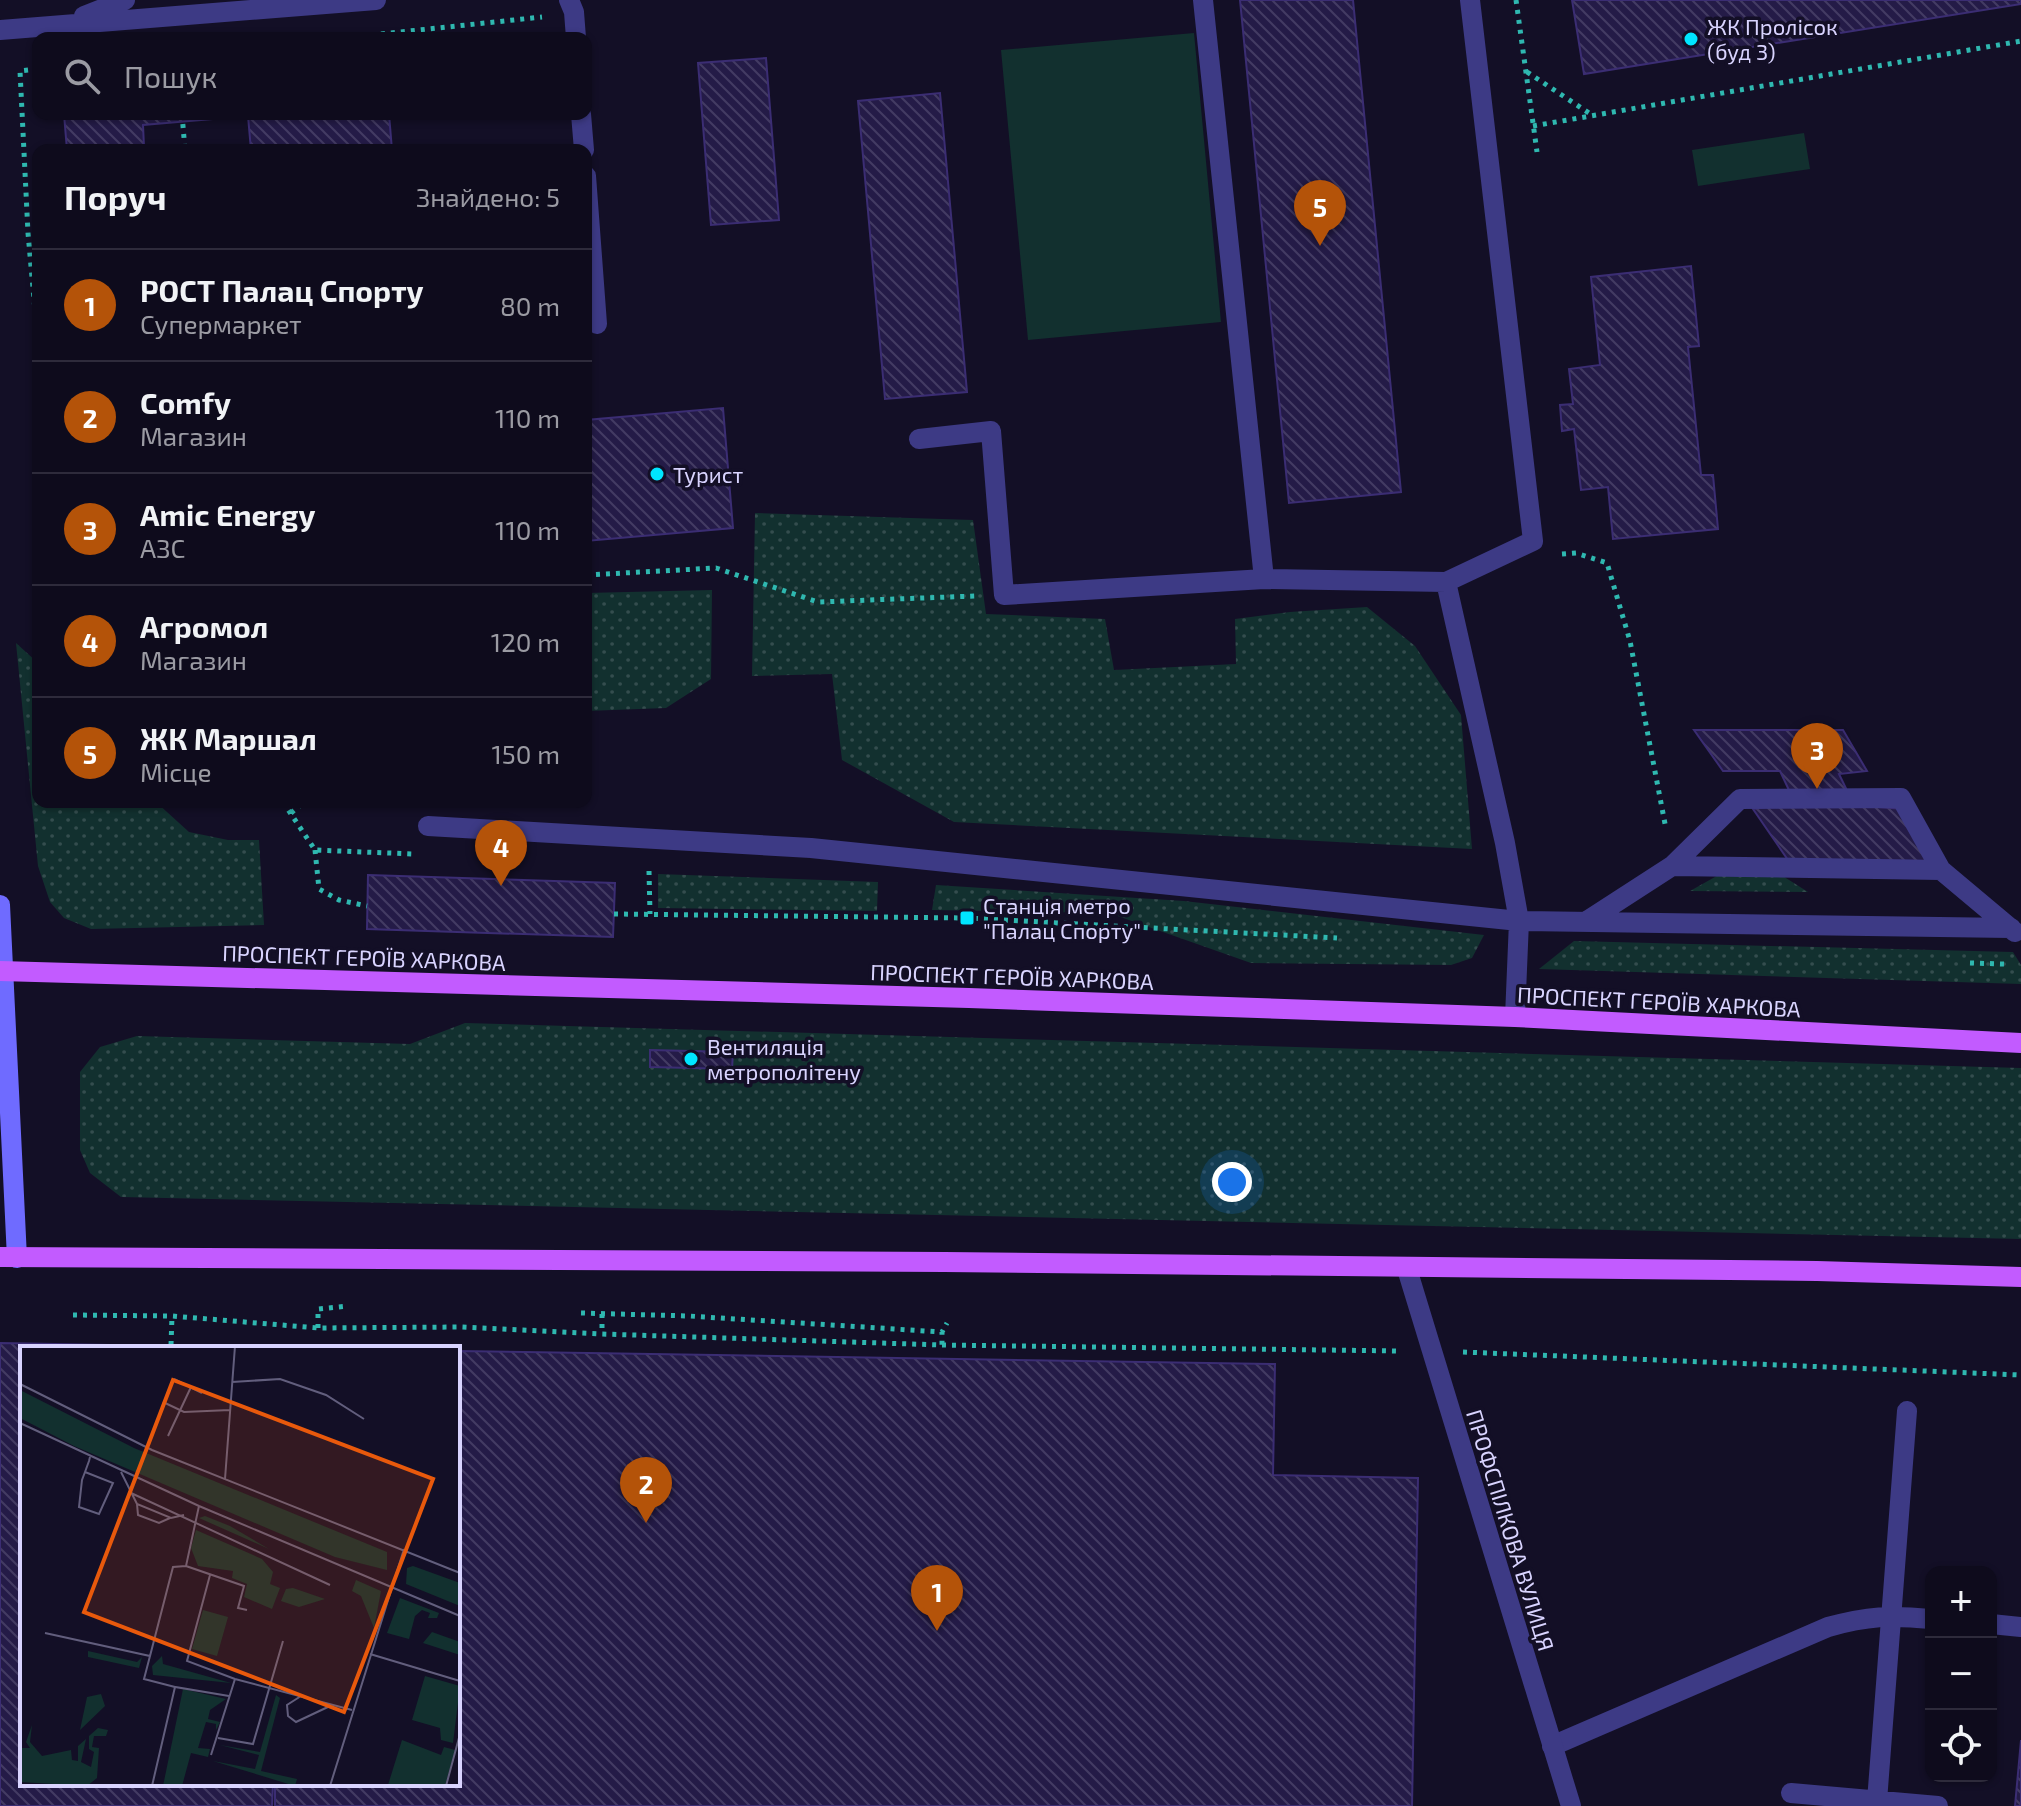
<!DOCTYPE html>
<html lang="uk">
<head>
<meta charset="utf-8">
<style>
	body { margin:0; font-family:"Exo 2",sans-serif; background:#1c1929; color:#f1f3f6 }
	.controls { position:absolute; right:24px; bottom:24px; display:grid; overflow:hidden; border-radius:16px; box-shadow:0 2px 6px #0004 }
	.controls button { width:72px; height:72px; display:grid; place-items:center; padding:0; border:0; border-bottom:2px solid #2e2b3b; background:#0e0b1c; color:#f1f3f6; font:40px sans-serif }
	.you { position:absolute; left:1232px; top:1182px; width:28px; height:28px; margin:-20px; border:6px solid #fff; border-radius:50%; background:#1a73e8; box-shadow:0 0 0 12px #1a73e833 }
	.badge { display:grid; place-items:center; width:52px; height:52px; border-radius:50%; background:#b45309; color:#fff; font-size:26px; font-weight:700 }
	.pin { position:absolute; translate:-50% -66px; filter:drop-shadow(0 2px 4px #0008) }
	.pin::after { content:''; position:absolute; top:42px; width:28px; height:24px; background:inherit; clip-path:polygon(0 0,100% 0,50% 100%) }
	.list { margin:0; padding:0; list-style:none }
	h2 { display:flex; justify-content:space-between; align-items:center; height:104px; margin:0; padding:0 32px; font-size:34px }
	h2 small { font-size:26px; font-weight:400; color:#9b9ba3 }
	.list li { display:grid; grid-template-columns:52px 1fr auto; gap:24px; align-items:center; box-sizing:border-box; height:112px; padding:0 32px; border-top:2px solid #2e2b3b }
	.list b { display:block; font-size:30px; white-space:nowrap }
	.list p { margin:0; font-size:26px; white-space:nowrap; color:#9b9ba3 }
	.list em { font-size:26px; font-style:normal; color:#9b9ba3 }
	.icon { flex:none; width:44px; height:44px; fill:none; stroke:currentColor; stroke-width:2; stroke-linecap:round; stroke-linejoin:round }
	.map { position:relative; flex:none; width:2021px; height:1806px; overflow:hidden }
	.search { position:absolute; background:#0e0b1c; box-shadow:0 2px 6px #0004; left:32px; top:32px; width:560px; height:88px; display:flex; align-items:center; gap:20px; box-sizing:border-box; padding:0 28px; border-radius:16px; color:#9b9ba3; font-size:30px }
	.panel { position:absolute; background:#0e0b1c; box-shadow:0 2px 6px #0004; left:32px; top:144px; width:560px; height:664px; border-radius:16px }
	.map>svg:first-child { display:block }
	.grass { fill:url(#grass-dots) }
	.park { fill:#12302f }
	.building { fill:url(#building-back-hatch); stroke:#3b2d73; stroke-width:2 }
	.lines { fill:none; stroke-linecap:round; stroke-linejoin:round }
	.path { stroke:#2fb8b0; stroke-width:5; stroke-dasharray:4 6; stroke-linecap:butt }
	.service { stroke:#3d3a85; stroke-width:20 }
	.tertiary { stroke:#3d3a85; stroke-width:20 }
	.secondary { stroke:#6f6bff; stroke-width:20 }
	.primary { stroke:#c25bff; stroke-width:20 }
	.poi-dot { fill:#00e5ff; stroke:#130f26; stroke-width:3 }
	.labels { text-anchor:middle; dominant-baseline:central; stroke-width:7; stroke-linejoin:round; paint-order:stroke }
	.poi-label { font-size:22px; fill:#d9d4ff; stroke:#130f26; text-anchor:start }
	.street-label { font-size:22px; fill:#d9d4ff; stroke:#130f26 }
	.inset-road { fill:none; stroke:#625e7d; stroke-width:2 }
	.view { fill:#e8590c; fill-opacity:0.15; stroke:#e8590c; stroke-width:4 }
	.inset-edge { fill:none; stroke:#d9d4ff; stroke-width:4 }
</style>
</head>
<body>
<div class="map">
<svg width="2021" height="1806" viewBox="0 0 2021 1806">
	<defs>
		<pattern id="grass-dots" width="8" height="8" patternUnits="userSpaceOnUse" patternTransform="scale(2)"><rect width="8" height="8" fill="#12302f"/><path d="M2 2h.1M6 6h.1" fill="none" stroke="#344d4e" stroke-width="1.8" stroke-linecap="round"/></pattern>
		<pattern id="building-back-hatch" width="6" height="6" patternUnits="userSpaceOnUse" patternTransform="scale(2)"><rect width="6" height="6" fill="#241b47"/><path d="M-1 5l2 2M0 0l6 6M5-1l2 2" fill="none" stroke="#433b63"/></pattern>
	</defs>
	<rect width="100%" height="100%" fill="#130f26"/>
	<path class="grass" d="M 755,513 L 973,520 L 986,614 L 1105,619 L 1114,670 L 1236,664 L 1235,619 L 1290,612 L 1367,607 L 1415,646 L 1461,715 L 1472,849 L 954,822 L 842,760 L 832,674 L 752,676 Z
		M 712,590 L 711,679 L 666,708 L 586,711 L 586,593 Z
		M 16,643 L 38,663 L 38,802 L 156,802 L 189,832 L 228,840 L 259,840 L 264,925 L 91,929 L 64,918 L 50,902 L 38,866 Z
		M 1722,873 L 1778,873 L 1808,892 L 1690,891 Z
		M 658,874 L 878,882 L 877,911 L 658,908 Z
		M 936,885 L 1184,901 L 1484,935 L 1472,958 L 1451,965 L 1251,963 L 1109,913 L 932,910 Z
		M 1574,941 L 2013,952 L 2021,965 L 2021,984 L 1539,969 Z
		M 465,1023 L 2021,1068 L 2021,1239 L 121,1197 L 90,1173 L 80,1150 L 80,1072 L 100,1047 L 137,1036 L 410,1044 Z"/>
	<path class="park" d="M 1194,33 L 1221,322 L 1028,340 L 1001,50 Z
		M 1804,133 L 1810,169 L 1698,186 L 1692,150 Z"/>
	<path class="building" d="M 1240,0 L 1353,0 L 1401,492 L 1289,503 Z
		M 1572,0 L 2021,0 L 2021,4 L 1584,74 Z
		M 766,58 L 779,220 L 711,225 L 698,63 Z
		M 940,93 L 967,392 L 885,399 L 858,101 Z
		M 64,114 L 389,114 L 392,150 L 251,150 L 248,116 L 143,125 L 144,147 L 179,145 L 180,150 L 67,150 Z
		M 1691,266 L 1699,346 L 1688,347 L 1701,475 L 1713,475 L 1718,529 L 1613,539 L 1608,487 L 1581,490 L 1574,429 L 1562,431 L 1560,405 L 1573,404 L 1569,369 L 1600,365 L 1591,277 Z
		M 723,408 L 733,528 L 586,541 L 586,420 Z
		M 1694,730 L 1843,730 L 1867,771 L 1839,774 L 1854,805 L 1904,809 L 1933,861 L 1788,860 L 1753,809 L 1795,803 L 1780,771 L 1723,771 Z
		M 368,875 L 615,883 L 613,937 L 367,929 Z
		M 650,1050 L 733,1052 L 732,1069 L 650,1067 Z
		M 0,1343 L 222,1347 L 22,1348 L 22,1784 L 273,1784 L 272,1806 L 0,1806 Z
		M 458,1351 L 1275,1364 L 1273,1475 L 1418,1478 L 1412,1806 L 275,1806 L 275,1784 L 458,1784 Z
		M 2021,1740 L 2021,1806 L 2015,1806 Z"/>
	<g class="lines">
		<path class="path" d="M 1516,0 L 1537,152
			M 381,34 L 542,17
			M 38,69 L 20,71 L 28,233 L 38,344
			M 1527,72 L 1592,115
			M 182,114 L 185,150
			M 1533,126 L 2021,41
			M 1562,554 L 1576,553 L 1607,563 L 1630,641 L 1666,829
			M 586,575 L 716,568 L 818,602 L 975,596
			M 283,802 L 315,850 L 413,854
			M 291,813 L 304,802
			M 315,850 L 319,889 L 339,900 L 367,906
			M 649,871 L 650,914
			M 614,914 L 967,918 L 1337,938
			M 1970,963 L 2004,964
			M 581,1313 L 689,1316 L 942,1332 L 947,1323
			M 602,1314 L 602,1334
			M 73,1315 L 172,1316 L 318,1328 L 462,1327 L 602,1334 L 942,1345 L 942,1332
			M 318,1328 L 318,1309 L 348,1306
			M 171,1345 L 172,1316
			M 942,1345 L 1401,1351
			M 1463,1352 L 2021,1375"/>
		<path class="service" d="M 569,0 L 574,12 L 576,38
			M 1203,0 L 1264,579
			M 84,16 L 125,0
			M 0,30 L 376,0
			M 581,114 L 584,150
			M 586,176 L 597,324
			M 919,439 L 991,431 L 1004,595 L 1264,579 L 1446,582 L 1505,843 L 1519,921 L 1515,1017
			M 1446,582 L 1533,541 L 1470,0
			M 428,826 L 811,848 L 1519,921 L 2011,928
			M 1672,866 L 1740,799 L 1901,798 L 1941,870
			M 1587,921 L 1672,866 L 1941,870 L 2015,932
			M 1991,1624 L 2021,1627
			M 1552,1746 L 1828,1627 C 1868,1616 1890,1615 1931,1619
			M 1791,1793 L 1938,1806
			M 1877,1801 L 1907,1411"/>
		<path class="tertiary" d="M 1407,1269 L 1571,1806"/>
		<path class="secondary" d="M 0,905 L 17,1258"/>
		<path class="primary" d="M 0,971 L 969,998 L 1515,1017 L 2021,1043
			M 0,1257 L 944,1262 L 1817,1271 L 2021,1277"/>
	</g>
	<g class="poi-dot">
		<circle cx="1691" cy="39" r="8"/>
		<circle cx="657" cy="474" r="8"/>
		<rect x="959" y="910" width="16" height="16" rx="4"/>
		<circle cx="691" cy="1059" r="8"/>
	</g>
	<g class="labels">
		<g class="poi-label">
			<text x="1707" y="26">ЖК Пролісок<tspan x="1707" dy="25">(буд 3)</tspan></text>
			<text x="673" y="474">Турист</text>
			<text x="983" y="905">Станція метро<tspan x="983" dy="25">"Палац Спорту"</tspan></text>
			<text x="707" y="1046">Вентиляція<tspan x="707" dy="25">метрополітену</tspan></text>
		</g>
		<g class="street-label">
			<text transform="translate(364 957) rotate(2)">ПРОСПЕКТ ГЕРОЇВ ХАРКОВА</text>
			<text transform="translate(1012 976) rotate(2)">ПРОСПЕКТ ГЕРОЇВ ХАРКОВА</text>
			<text transform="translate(1659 1001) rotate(3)">ПРОСПЕКТ ГЕРОЇВ ХАРКОВА</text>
			<text transform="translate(1511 1530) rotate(73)">ПРОФСПІЛКОВА ВУЛИЦЯ</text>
		</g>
	</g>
	<g transform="translate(20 1346)">
		<rect width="440" height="440" fill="#130f26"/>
		<path d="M 0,44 L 114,102 L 367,206 L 367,224 L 315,211 L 54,100 L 0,72 ZM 185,170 L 210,180 L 249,203 L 179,172 ZM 176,184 L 242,213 L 253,226 L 250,238 L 260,242 L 252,263 L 224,251 L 227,238 L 212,232 L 213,225 L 178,220 L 171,202 ZM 393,220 L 440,237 L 440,260 L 386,238 L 387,222 ZM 336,234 L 361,245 L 354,282 L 341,250 L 332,245 ZM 273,242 L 305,253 L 279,261 L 261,255 L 266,243 ZM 380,252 L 419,267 L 417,272 L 408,272 L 410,267 L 402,264 L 395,270 L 389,293 L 367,287 ZM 68,305 L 117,316 L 122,311 L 119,322 L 68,311 ZM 142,310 L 143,318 L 211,337 L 133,329 L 132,320 ZM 405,330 L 440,340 L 433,397 L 421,394 L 420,382 L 392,374 ZM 163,343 L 206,353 L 190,364 L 188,373 L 200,376 L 196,384 L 196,378 L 186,376 L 178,402 L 190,403 L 188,411 L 171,407 L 162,440 L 143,440 ZM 256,349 L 260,352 L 241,425 L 277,433 L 275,440 L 193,415 L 235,423 L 239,409 L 200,399 L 240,406 ZM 12,379 L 10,396 L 22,410 L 51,404 L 52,414 L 58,415 L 58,400 L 66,393 L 61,416 L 71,421 L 74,406 L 69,403 L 69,390 L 78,382 L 88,384 L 86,390 L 74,390 L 72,401 L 79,402 L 77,432 L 67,440 L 0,436 L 0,402 L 10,402 L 6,396 ZM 382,394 L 421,409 L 424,401 L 435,404 L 425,440 L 368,439 Z" fill="#12302f"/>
		<path d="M 412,286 L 440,296 L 440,309 L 403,297 Z" fill="#12302f"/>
		<path d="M 183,264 L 208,271 L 197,310 L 172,303 ZM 81,348 L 85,360 L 60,384 L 67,351 Z" fill="#12302f"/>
		<path class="inset-road" d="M 154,33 L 182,47M 212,36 L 260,33 L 306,49 L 344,73M 0,38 L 132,104 L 440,227M 143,56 L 164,66 L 210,64M 0,77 L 179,160 L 440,270M 148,90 L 171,41M 65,126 L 93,137 L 79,168 L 59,161 L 62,134 L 65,126 L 69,115 L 70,111M 101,126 L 117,158 L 151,172 L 164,169M 205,133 L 215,0M 111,147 L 310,239M 117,158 L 118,169 L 139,177 L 150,172M 179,160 L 166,220 L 224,240 L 218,262 L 227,264M 190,229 L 167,315 L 215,333M 25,287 L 130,310 L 153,221 L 166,220M 350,308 L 440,335M 130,310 L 124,333 L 155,341M 281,350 L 267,359 L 268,370 L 276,376 L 310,360M 198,392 L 233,398 L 263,295M 191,409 L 215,333 L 332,364M 132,440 L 155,341 L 209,350M 310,440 L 384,203M 426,440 L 440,388"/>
		<path class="view" d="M 153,34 L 413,133 L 324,366 L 64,266 Z"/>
		<rect width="440" height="440" class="inset-edge"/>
	</g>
</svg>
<div class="controls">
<button>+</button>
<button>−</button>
<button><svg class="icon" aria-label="locate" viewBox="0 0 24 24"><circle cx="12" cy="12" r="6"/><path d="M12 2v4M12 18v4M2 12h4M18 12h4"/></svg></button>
</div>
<div class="you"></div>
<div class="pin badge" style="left:937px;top:1631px">1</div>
<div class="pin badge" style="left:646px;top:1523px">2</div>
<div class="pin badge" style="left:1817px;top:789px">3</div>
<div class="pin badge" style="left:501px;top:886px">4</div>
<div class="pin badge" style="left:1320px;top:246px">5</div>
<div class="search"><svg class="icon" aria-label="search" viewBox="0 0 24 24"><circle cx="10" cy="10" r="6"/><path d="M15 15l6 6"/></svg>Пошук</div>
<section class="panel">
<h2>Поруч<small>Знайдено: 5</small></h2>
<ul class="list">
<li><span class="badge">1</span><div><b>РОСТ Палац Спорту</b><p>Супермаркет</p></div><em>80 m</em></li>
<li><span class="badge">2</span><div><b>Comfy</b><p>Магазин</p></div><em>110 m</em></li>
<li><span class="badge">3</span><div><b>Amic Energy</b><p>АЗС</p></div><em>110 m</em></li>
<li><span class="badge">4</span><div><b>Агромол</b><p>Магазин</p></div><em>120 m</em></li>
<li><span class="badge">5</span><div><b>ЖК Маршал</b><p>Місце</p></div><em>150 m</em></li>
</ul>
</section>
</div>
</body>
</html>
